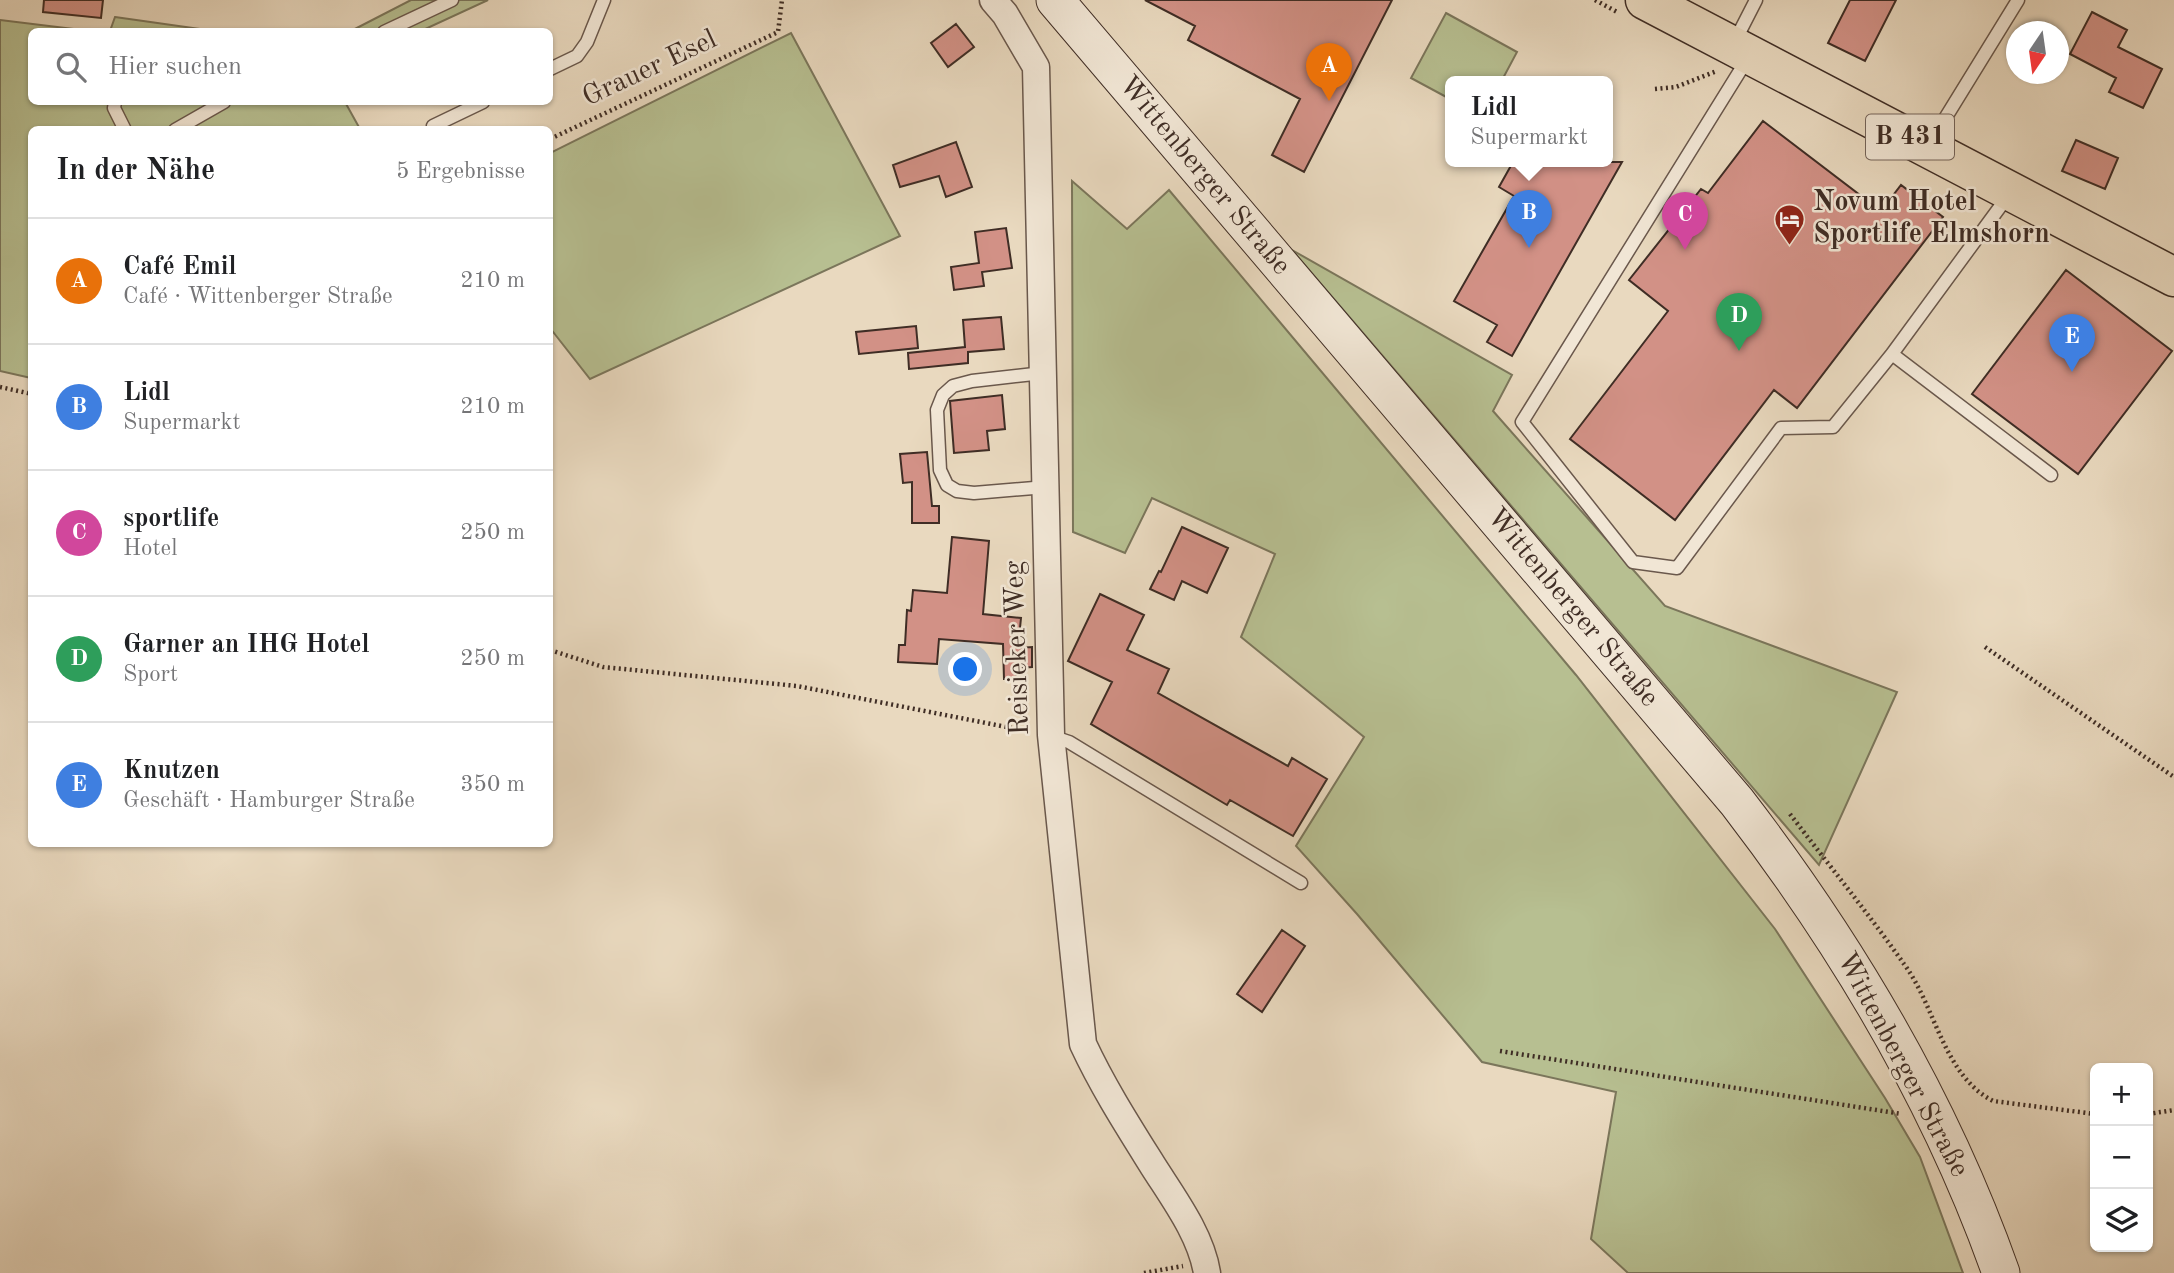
<!DOCTYPE html>
<html lang="de">
<head>
<meta charset="utf-8">
<style>
	body { margin:0; font-family:"Old Standard TT",serif; background:#f2f2f2; color:#202124 }
	.controls { position:absolute; right:21px; bottom:21px; display:grid; overflow:hidden; border-radius:10px; box-shadow:0 2px 5px #0004 }
	.controls button { width:63px; height:63px; display:grid; place-items:center; padding:0; border:0; border-bottom:2px solid #e0e0e0; background:#fff; color:#202124; font:35px sans-serif }
	.compass { position:absolute; left:2006px; top:21px; width:63px; height:63px; border-radius:50%; background:#fff; box-shadow:0 2px 5px #0004; rotate:193deg }
	.you { position:absolute; left:966px; top:670px; width:24px; height:24px; margin:-18px; border:5px solid #fff; border-radius:50%; background:#1a73e8; box-shadow:0 0 0 10px #1a73e833 }
	.badge { display:grid; place-items:center; width:46px; height:46px; border-radius:50%; background:#2563eb; color:#fff; font-size:23px; font-weight:700 }
	.pin { position:absolute; translate:-50% -58px; filter:drop-shadow(0 2px 4px #0008) }
	.pin::after { content:''; position:absolute; top:37px; width:24px; height:21px; background:inherit; clip-path:polygon(0 0,100% 0,50% 100%) }
	.popup { position:absolute; left:1445px; top:76px; width:168px; height:91px; box-sizing:border-box; display:grid; place-content:center; border-radius:10px; background:#fff; filter:drop-shadow(0 2px 5px #0005); font-size:23px; white-space:nowrap; color:#757577 }
	.popup b { font-size:26px; color:#202124 }
	.popup::after { content:''; position:absolute; left:50%; top:100%; margin-left:-14px; border:14px solid transparent; border-top-color:#fff }
	.list { margin:0; padding:0; list-style:none }
	h2 { display:flex; justify-content:space-between; align-items:center; height:91px; margin:0; padding:0 28px; font-size:30px }
	h2 small { font-size:23px; font-weight:400; color:#757577 }
	.list li { display:grid; grid-template-columns:46px 1fr auto; gap:21px; align-items:center; box-sizing:border-box; height:126px; padding:0 28px; border-top:2px solid #e0e0e0 }
	.list b { display:block; font-size:26px; white-space:nowrap }
	.list p { margin:0; font-size:23px; white-space:nowrap; color:#757577 }
	.list em { font-size:23px; font-style:normal; color:#757577 }
	.icon { flex:none; width:38px; height:38px; fill:none; stroke:currentColor; stroke-width:2; stroke-linecap:round; stroke-linejoin:round }
	.map { position:relative; flex:none; width:2174px; height:1273px; overflow:hidden }
	.search { position:absolute; background:#fff; box-shadow:0 2px 5px #0004; left:28px; top:28px; width:525px; height:77px; display:flex; align-items:center; gap:18px; box-sizing:border-box; padding:0 24px; border-radius:10px; color:#757577; font-size:26px }
	.panel { position:absolute; background:#fff; box-shadow:0 2px 5px #0004; left:28px; top:126px; width:525px; height:721px; border-radius:10px }
	.map>svg:first-child { display:block }
	.green { fill:#b7bf91; stroke:#7b765b; stroke-width:2 }
	.building { fill:#d29186; stroke:#3f2d25; stroke-width:2 }
	.lines { fill:none; stroke-linecap:round; stroke-linejoin:round }
	.lane-casing { stroke:#6a584c; stroke-width:15 }
	.street-casing { stroke:#6a584c; stroke-width:29 }
	.secondary-casing { stroke:#3f2d25; stroke-width:39 }
	.primary-casing { stroke:#3f2d25; stroke-width:41 }
	.path { stroke:#3f2d25; stroke-width:4.5; stroke-dasharray:2 3.5; stroke-linecap:butt }
	.lane { stroke:#f1e6d5; stroke-width:12 }
	.street { stroke:#f1e6d5; stroke-width:26 }
	.secondary { stroke:#f1e6d5; stroke-width:37 }
	.primary { stroke:#e9d9bf; stroke-width:38 }
	.labels { text-anchor:middle; dominant-baseline:central; stroke-width:5; stroke-linejoin:round; paint-order:stroke }
	.shield { fill:#f1e6d5; stroke:#74645a; stroke-width:2 }
	.shield-label { font-size:26px; font-weight:bold; fill:#3f2d25 }
	.street-label { font-size:28px; fill:#3f2d25; stroke:#f1e6d5 }
	.poi-label { font-size:28px; font-weight:bold; fill:#3f2d25; stroke:#f1e6d5; text-anchor:start }
</style>
</head>
<body>
<div class="map">
<svg width="2174" height="1273" viewBox="0 0 2174 1273">
	<rect width="100%" height="100%" fill="#e9d9bf"/>
	<filter id="stains"><feTurbulence type="fractalNoise" baseFrequency=".00286" numOctaves="4"/><feColorMatrix values="0 0 0 0 .2 0 0 0 0 .09 0 0 0 0 .02 0 0 0 .5 -.17"/></filter>
	<radialGradient id="worn" r=".72"><stop offset=".6" stop-color="#630" stop-opacity="0"/><stop offset="1" stop-color="#630" stop-opacity=".3"/></radialGradient>
	<path class="green" d="M 411,0 L 488,0 L 421,31 L 349,32 Z
		M 1446,13 L 1517,52 L 1501,82 L 1450,82 L 1450,99 L 1411,78 Z
		M 115,17 L 214,31 L 110,31 Z
		M 0,20 L 90,31 L 32,32 L 32,102 L 345,102 L 360,129 L 32,130 L 31,378 L 0,371 Z
		M 791,33 L 900,236 L 590,379 L 550,328 L 550,153 Z
		M 1072,181 L 1127,229 L 1169,190 L 1576,675 L 1775,929 L 1885,1098 L 1920,1157 L 1963,1273 L 1628,1273 L 1591,1239 L 1616,1092 L 1482,1062 L 1357,914 L 1296,846 L 1364,737 L 1241,637 L 1275,554 L 1152,498 L 1125,553 L 1073,532 Z
		M 1292,250 L 1512,375 L 1493,411 L 1665,606 L 1897,692 L 1819,865 Z"/>
	<path class="building" d="M 44,0 L 103,0 L 101,18 L 43,12 Z
		M 1145,0 L 1392,0 L 1304,172 L 1272,155 L 1300,99 L 1188,40 L 1195,26 Z
		M 1850,0 L 1896,0 L 1865,61 L 1828,43 Z
		M 2092,12 L 2127,30 L 2118,47 L 2162,69 L 2143,108 L 2109,92 L 2116,78 L 2070,54 Z
		M 956,24 L 974,47 L 948,67 L 931,43 Z
		M 1763,121 L 1881,211 L 1901,185 L 1943,217 L 1797,408 L 1774,390 L 1675,520 L 1570,439 L 1668,311 L 1629,280 L 1701,189 L 1708,193 Z
		M 2076,140 L 2118,158 L 2105,189 L 2062,171 Z
		M 956,142 L 972,187 L 946,197 L 939,176 L 900,187 L 893,165 Z
		M 1513,162 L 1622,162 L 1512,356 L 1487,342 L 1497,325 L 1454,301 L 1514,196 L 1499,187 Z
		M 1006,228 L 1012,268 L 982,272 L 984,286 L 954,290 L 951,267 L 979,263 L 975,232 Z
		M 2066,270 L 2172,351 L 2078,474 L 1972,394 Z
		M 1001,317 L 1004,349 L 968,352 L 968,363 L 909,369 L 908,353 L 965,347 L 963,320 Z
		M 916,326 L 918,348 L 859,354 L 856,332 Z
		M 1002,395 L 1005,429 L 987,431 L 989,450 L 954,453 L 950,401 Z
		M 927,452 L 932,506 L 939,506 L 939,523 L 912,523 L 912,482 L 903,483 L 900,454 Z
		M 1182,527 L 1228,548 L 1207,593 L 1182,581 L 1174,600 L 1150,589 L 1159,571 L 1161,572 Z
		M 952,537 L 989,541 L 983,614 L 1021,618 L 1018,648 L 1032,647 L 1032,667 L 1017,668 L 1016,679 L 1004,679 L 1003,644 L 939,639 L 937,664 L 898,662 L 899,645 L 905,645 L 907,610 L 911,611 L 913,590 L 947,593 Z
		M 1100,594 L 1144,615 L 1127,650 L 1169,669 L 1158,693 L 1288,766 L 1292,758 L 1327,779 L 1293,836 L 1230,800 L 1227,805 L 1091,724 L 1112,682 L 1068,661 Z
		M 1282,930 L 1305,946 L 1262,1012 L 1237,994 Z"/>
	<g class="lines">
		<defs>
			<path id="lane" d="M 384,32 L 452,0
				M 1734,43 L 1756,0
				M 1748,58 L 1522,422 L 1633,562 L 1677,568 L 1781,428 L 1833,427 L 1892,354 L 2008,196
				M 550,69 L 577,56 L 587,42 L 604,0
				M 115,102 L 114,108 L 125,130
				M 433,126 L 483,102
				M 175,130 L 224,102
				M 1930,143 L 2018,0
				M 1892,354 L 2051,475
				M 1043,373 L 972,381 L 953,386 L 943,395 L 937,410 L 940,470 L 947,485 L 957,491 L 974,493 L 1046,487
				M 1051,736 L 1069,742 L 1301,883"/>
			<path id="street" d="M 993,0 L 1005,14 L 1036,67 L 1051,735 L 1083,1044 C 1103,1087 1128,1126 1153,1166 C 1174,1199 1201,1235 1207,1273"/>
			<path id="secondary" d="M 1055,0 L 1737,802 C 1847,945 1941,1103 2001,1273"/>
			<path id="primary" d="M 1645,0 L 2174,277"/>
		</defs>
		<use href="#lane" class="lane-casing"/>
		<use href="#street" class="street-casing"/>
		<use href="#secondary" class="secondary-casing"/>
		<use href="#primary" class="primary-casing"/>
		<path class="path" d="M 1595,0 L 1619,13
			M 1655,89 L 1676,87 L 1717,71
			M 550,139 L 778,32 L 782,0
			M 0,387 L 32,394
			M 1985,647 L 2174,777
			M 550,650 L 603,667 L 797,686 L 1027,731
			M 1790,814 C 1828,864 1868,913 1904,964 C 1936,1007 1943,1075 1993,1101 L 2095,1114
			M 1500,1051 L 1902,1114
			M 2148,1114 L 2174,1110
			M 1144,1273 L 1183,1266"/>
		<use href="#lane" class="lane"/>
		<use href="#street" class="street"/>
		<use href="#secondary" class="secondary"/>
		<use href="#primary" class="primary"/>
	</g>
	<defs>
		<symbol id="hotel-pin" viewBox="-11 -11 22 30"><path d="M0 17L-7.5 6A9.5 9.5 0 1 1 7.5 6Z" fill="#8f2418" stroke="#f1e6d5"/><path d="M-6-4.5h1.5V1H6V5H4.5V3h-9V5H-6ZM-4 0a1.8 1.8 0 1 1 3.6 0ZM.5 0V-2.5h3Q6-2.5 6 0Z" fill="#fff"/></symbol>
	</defs>
	<g fill-rule="evenodd">
		<use href="#hotel-pin" x="1772" y="202" width="35" height="47"/>
	</g>
	<g class="labels">
		<rect class="shield" x="1866" y="114.5" width="88" height="45" rx="5"/>
		<g class="shield-label">
			<text x="1910" y="137">B 431</text>
		</g>
		<g class="street-label">
			<text transform="translate(650 69) rotate(-25)">Grauer Esel</text>
			<text transform="translate(1204 176) rotate(50)">Wittenberger Straße</text>
			<text transform="translate(1572 608) rotate(50)">Wittenberger Straße</text>
			<text transform="translate(1018 648) rotate(-92)">Reisieker Weg</text>
			<text transform="translate(1902 1065) rotate(62)">Wittenberger Straße</text>
		</g>
		<g class="poi-label">
			<text x="1813" y="203">Novum Hotel<tspan x="1813" dy="32">Sportlife Elmshorn</tspan></text>
		</g>
	</g>
	<rect width="100%" height="100%" filter="url(#stains)"/>
	<rect width="100%" height="100%" fill="url(#worn)"/>
</svg>
<div class="controls">
<button>+</button>
<button>−</button>
<button><svg class="icon" aria-label="layers" viewBox="0 0 24 24"><path d="M12 4l9 5-9 5-9-5zM3 14l9 5 9-5"/></svg></button>
</div>
<svg class="compass" viewBox="-18 -18 36 36"><path d="M0-13l5 13h-10z" fill="#e53935"/><path d="M0 13l5-13h-10z" fill="#757577"/></svg>
<div class="you"></div>
<div class="pin badge" style="left:1329px;top:101px;background:#e8710a">A</div>
<div class="pin badge" style="left:1529px;top:248px;background:#3f7fe0">B</div>
<div class="popup"><b>Lidl</b>Supermarkt</div>
<div class="pin badge" style="left:1685px;top:250px;background:#d1479c">C</div>
<div class="pin badge" style="left:1739px;top:351px;background:#2e9e5b">D</div>
<div class="pin badge" style="left:2072px;top:372px;background:#3f7fe0">E</div>
<div class="search"><svg class="icon" aria-label="search" viewBox="0 0 24 24"><circle cx="10" cy="10" r="6"/><path d="M15 15l6 6"/></svg>Hier suchen</div>
<section class="panel">
<h2>In der Nähe<small>5 Ergebnisse</small></h2>
<ul class="list">
<li><span class="badge" style="background:#e8710a">A</span><div><b>Café Emil</b><p>Café · Wittenberger Straße</p></div><em>210 m</em></li>
<li><span class="badge" style="background:#3f7fe0">B</span><div><b>Lidl</b><p>Supermarkt</p></div><em>210 m</em></li>
<li><span class="badge" style="background:#d1479c">C</span><div><b>sportlife</b><p>Hotel</p></div><em>250 m</em></li>
<li><span class="badge" style="background:#2e9e5b">D</span><div><b>Garner an IHG Hotel</b><p>Sport</p></div><em>250 m</em></li>
<li><span class="badge" style="background:#3f7fe0">E</span><div><b>Knutzen</b><p>Geschäft · Hamburger Straße</p></div><em>350 m</em></li>
</ul>
</section>
</div>
</body>
</html>
